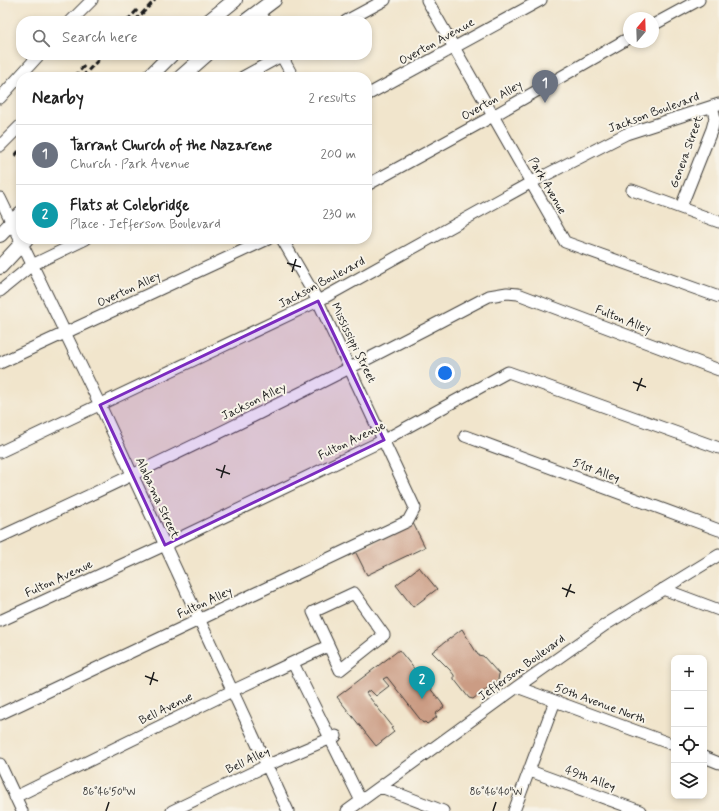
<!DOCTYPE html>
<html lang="en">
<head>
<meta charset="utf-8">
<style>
	body { margin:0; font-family:Mynerve,sans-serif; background:#f6f6f6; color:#222 }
	.controls { position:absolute; right:12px; bottom:12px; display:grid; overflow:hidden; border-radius:8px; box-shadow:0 2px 6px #0003 }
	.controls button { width:36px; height:36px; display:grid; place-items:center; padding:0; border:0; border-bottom:1px solid #e0e0e0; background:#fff; color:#222; font:20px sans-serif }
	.compass { position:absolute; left:623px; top:12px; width:36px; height:36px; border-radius:50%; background:#fff; box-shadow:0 2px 6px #0003; rotate:19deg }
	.you { position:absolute; left:445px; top:373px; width:14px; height:14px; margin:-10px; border:3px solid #fff; border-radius:50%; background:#1a73e8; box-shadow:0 0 0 6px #1a73e833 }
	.badge { display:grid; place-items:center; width:26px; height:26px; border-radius:50%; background:#1f6fb2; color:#fff; font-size:13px; font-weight:700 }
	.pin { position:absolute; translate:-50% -33px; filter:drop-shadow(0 1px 2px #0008) }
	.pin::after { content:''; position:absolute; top:21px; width:14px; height:12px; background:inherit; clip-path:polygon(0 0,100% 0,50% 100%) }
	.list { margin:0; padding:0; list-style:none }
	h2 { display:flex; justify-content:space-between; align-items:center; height:52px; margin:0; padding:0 16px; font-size:17px }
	h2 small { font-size:13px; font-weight:400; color:#767676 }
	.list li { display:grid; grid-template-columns:26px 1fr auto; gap:12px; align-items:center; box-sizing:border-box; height:60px; padding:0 16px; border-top:1px solid #e0e0e0 }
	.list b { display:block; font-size:15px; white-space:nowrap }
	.list p { margin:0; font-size:13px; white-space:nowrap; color:#767676 }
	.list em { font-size:13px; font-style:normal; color:#767676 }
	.icon { flex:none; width:22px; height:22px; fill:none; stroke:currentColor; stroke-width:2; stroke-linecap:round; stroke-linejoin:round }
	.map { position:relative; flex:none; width:719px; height:811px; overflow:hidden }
	.search { position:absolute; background:#fff; box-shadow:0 2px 6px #0003; left:16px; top:16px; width:356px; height:44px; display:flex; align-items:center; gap:10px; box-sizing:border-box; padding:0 14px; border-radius:16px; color:#767676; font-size:15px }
	.panel { position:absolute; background:#fff; box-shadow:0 2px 6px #0003; left:16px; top:72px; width:356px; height:172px; border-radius:16px }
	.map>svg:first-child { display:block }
	.building { fill:#cb9c84 }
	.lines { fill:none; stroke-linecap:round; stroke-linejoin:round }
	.minor-casing { stroke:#3c3a36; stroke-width:13 }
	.major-casing { stroke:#3c3a36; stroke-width:16 }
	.minor { stroke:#fff; stroke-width:11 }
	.major { stroke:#fff; stroke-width:14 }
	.rail { stroke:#1c1c1c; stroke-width:3; stroke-dasharray:6 3; stroke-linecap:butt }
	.marked { fill:#7b2cbf; fill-opacity:0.2; stroke:#7b2cbf; stroke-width:3; stroke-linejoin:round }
	.ticks { fill:none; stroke:#1c1c1c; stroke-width:1.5 }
	.labels { text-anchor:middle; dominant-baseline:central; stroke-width:4; stroke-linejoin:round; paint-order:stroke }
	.street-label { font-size:12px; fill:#1c1c1c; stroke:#f7f3e8 }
	.ticks-label { font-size:10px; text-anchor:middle; fill:#1c1c1c; stroke:#f7f3e8; stroke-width:4; stroke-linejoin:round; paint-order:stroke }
</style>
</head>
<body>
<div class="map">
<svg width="719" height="811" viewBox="0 0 719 811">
	<rect width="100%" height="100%" fill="#f7f3e8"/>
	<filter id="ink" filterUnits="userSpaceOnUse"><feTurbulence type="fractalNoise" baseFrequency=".025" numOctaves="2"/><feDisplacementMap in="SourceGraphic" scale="8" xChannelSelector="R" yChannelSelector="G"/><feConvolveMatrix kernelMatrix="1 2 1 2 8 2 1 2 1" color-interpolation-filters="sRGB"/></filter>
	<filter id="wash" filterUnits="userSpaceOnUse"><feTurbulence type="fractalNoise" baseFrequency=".012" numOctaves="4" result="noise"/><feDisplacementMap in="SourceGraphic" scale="16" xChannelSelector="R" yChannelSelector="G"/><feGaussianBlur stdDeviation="0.9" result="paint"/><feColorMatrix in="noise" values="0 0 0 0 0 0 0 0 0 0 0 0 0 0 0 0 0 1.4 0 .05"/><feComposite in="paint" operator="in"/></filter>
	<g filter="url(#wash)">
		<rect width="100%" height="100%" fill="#f1e5cc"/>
		<g id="blocks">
			<path class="building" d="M 413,523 L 425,547 L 367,575 L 355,551 Z
				M 419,567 L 437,589 L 413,607 L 396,585 Z
				M 462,629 L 478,655 L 483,656 L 499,674 L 498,680 L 473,699 L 469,698 L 454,679 L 454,675 L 450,670 L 432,652 Z
				M 399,650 L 441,702 L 444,707 L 435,714 L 437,717 L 427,724 L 425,722 L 423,723 L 387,677 L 383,679 L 389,686 L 376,696 L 370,690 L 366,693 L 393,727 L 391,728 L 394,732 L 376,746 L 337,697 Z"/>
		</g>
	</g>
	<g filter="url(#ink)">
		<use href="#blocks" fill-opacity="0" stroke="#3c3a36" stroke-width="1"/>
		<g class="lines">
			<defs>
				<path id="minor" d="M 427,0 L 565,242 L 719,297
					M 259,10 L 265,21
					M 71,21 L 92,0
					M 346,21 L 385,0
					M 653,25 L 699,0
					M 281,55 L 293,77
					M 243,77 L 283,55
					M 367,95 L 541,0
					M 0,98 L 39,55
					M 0,146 L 21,125
					M 367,185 L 493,116 L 629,38
					M 632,190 L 719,222
					M 0,198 L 100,405 L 288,811
					M 681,207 L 712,129 L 715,118 L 712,106
					M 0,291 L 32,265 L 86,239
					M 0,363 L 268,239
					M 465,436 L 719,530
					M 0,452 L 318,301 L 530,183 L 626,134 L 719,104
					M 0,537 C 165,461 328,381 489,296 L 507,293 L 518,294 L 719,370
					M 663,589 L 719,610
					M 354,593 L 384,635 L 340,670 L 313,612 Z
					M 0,621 L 165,545 L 384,440 L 508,372 L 719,448
					M 293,663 L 361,801
					M 517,687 L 674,745
					M 0,714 L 408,521 L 415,508 L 318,301 L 282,239
					M 704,757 L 719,763
					M 0,764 L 22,811
					M 530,771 L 640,811
					M 381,787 L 443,811
					M 15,797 L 234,690 L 328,646
					M 172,811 L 268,765 L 336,736
					M 347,811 L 517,687 L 605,625 L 719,555
					M 514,811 L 555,701"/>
				<path id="major" d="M 209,21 L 235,0
					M 246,21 L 274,0
					M 149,77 L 171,55
					M 181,77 L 206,55
					M 0,235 L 21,213
					M 0,267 L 26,239"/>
			</defs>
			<use href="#minor" class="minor-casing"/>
			<use href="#major" class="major-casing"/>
			<use href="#minor" class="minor"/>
			<use href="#major" class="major"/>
			<path class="rail" d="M 127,21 L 138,9
				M 135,21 L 155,0
				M 74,77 L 85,65
				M 82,77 L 103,55
				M 15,156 L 21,148"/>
		</g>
	</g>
	<path class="marked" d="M 318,301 L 384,440 L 165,545 L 100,405 Z"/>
	<path class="ticks" d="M 287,263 L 301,267M 292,272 L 296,259M 633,382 L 646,387M 637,391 L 642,378M 216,469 L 230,474M 221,478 L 225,465M 562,588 L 575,593M 566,597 L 571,584M 145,676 L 158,681M 150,685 L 154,672M 106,811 L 109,802M 493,811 L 496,802"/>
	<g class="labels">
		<g class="street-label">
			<text transform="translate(437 42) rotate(-29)">Overton Avenue</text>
			<text transform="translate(492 101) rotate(-30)">Overton Alley</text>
			<text transform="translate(654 113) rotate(-20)">Jackson Boulevard</text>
			<text transform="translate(687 152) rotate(-70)">Geneva Street</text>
			<text transform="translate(547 186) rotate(60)">Park Avenue</text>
			<text transform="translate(322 283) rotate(-28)">Jackson Boulevard</text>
			<text transform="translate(129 290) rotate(-25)">Overton Alley</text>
			<text transform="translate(623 320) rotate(21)">Fulton Alley</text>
			<text transform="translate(353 343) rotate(64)">Mississippi Street</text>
			<text transform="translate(254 402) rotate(-26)">Jackson Alley</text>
			<text transform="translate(352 441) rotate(-26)">Fulton Avenue</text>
			<text transform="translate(596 471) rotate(20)">51st Alley</text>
			<text transform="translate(157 498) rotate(65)">Alabama Street</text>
			<text transform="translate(59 579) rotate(-25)">Fulton Avenue</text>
			<text transform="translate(205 603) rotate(-25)">Fulton Alley</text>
			<text transform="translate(522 668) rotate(-36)">Jefferson Boulevard</text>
			<text transform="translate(600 704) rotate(20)">50th Avenue North</text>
			<text transform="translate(166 709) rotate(-26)">Bell Avenue</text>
			<text transform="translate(248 761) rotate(-25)">Bell Alley</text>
			<text transform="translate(590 779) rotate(20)">49th Alley</text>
		</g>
	</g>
	<g class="ticks-label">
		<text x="109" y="795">86°46'50"W</text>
		<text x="496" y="795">86°46'40"W</text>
	</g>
</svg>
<div class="controls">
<button>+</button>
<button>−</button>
<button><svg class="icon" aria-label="locate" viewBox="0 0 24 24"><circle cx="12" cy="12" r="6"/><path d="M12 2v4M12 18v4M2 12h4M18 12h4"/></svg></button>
<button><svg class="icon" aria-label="layers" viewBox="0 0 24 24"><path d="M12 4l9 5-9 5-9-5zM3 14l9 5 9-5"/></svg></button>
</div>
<svg class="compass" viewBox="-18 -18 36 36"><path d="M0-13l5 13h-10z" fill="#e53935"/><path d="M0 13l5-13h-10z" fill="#767676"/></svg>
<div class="you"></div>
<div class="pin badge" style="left:545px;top:103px;background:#6b7280">1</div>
<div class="pin badge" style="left:422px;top:699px;background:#0f9aa8">2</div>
<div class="search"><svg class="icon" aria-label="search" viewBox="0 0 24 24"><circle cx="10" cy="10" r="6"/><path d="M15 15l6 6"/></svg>Search here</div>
<section class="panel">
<h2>Nearby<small>2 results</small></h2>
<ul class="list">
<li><span class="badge" style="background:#6b7280">1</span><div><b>Tarrant Church of the Nazarene</b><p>Church · Park Avenue</p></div><em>200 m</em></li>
<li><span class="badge" style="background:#0f9aa8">2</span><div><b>Flats at Colebridge</b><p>Place · Jefferson Boulevard</p></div><em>230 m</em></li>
</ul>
</section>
</div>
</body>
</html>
